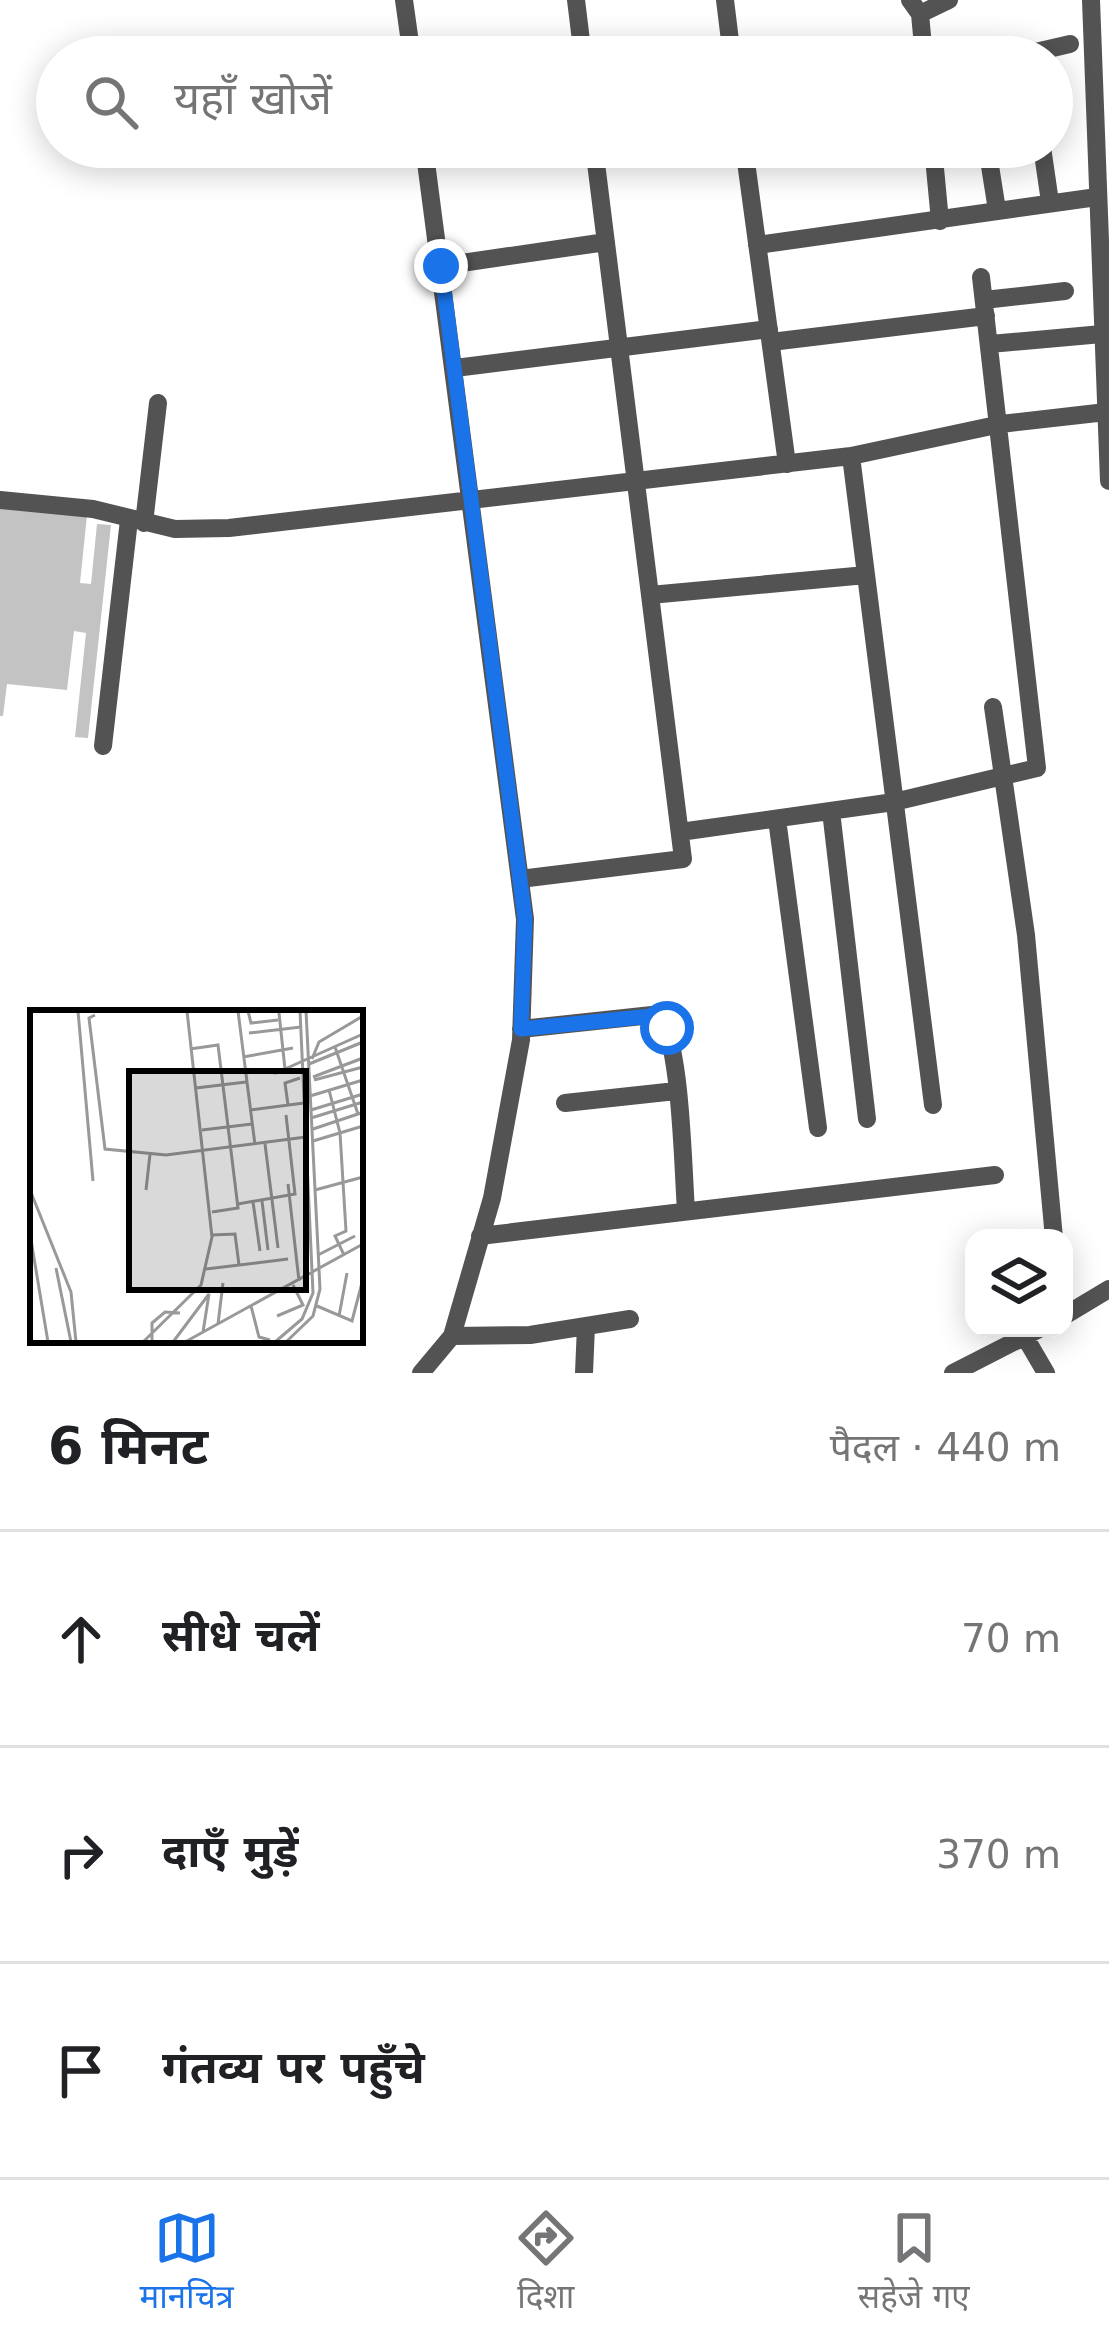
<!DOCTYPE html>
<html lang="hi">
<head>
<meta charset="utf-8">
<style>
	body { margin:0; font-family:"DejaVu Sans","Noto Sans Devanagari",sans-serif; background:#f2f2f2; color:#202124 }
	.controls { position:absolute; right:36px; bottom:36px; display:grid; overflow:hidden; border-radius:24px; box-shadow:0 6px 30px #0003 }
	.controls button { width:108px; height:108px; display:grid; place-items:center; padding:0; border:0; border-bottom:3px solid #e0e0e0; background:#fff; color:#202124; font:60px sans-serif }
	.stop { position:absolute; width:36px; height:36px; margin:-27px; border:9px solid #1a73e8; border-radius:50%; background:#fff }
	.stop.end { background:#1a73e8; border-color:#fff; box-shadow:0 3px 12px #0008 }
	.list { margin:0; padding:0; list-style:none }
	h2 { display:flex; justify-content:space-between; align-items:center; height:156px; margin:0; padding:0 48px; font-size:51px }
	h2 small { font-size:39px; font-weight:400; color:#757577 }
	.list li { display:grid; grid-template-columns:78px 1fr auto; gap:36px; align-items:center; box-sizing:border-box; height:216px; padding:0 48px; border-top:3px solid #e0e0e0 }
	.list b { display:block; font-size:45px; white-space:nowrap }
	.list em { font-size:39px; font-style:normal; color:#757577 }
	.icon { flex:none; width:66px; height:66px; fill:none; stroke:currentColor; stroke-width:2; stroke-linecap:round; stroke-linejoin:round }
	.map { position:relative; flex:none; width:1109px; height:1373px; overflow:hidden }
	.search { position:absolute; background:#fff; box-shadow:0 6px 30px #0003; left:36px; right:36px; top:36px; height:132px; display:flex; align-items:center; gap:30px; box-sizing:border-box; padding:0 42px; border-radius:66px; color:#757577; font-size:45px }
	.sheet { height:804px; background:#fff }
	nav { display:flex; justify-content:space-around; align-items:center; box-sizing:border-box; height:168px; border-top:3px solid #e0e0e0; background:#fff; font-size:33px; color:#757577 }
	nav a { display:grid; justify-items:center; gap:6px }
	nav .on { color:#1a73e8 }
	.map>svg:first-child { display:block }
	.building { fill:#c3c3c3 }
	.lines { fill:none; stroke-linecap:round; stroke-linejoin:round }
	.minor { stroke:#535353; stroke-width:18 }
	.route { stroke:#1a73e8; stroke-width:15 }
	.inset-road { fill:none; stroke:#999; stroke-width:3 }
	.view { fill:#000; fill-opacity:0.15; stroke:#000; stroke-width:6 }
	.inset-edge { fill:none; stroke:#000; stroke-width:6 }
</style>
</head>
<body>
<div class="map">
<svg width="1109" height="1373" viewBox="0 0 1109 1373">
	<rect width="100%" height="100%" fill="#fff"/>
	<path class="building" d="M 0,506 L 87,515 L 80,583 L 91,584 L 97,524 L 111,525 L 88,738 L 75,737 L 86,633 L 74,631 L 67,690 L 7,684 L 3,716 L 0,716 Z"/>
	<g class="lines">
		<path class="minor" d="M 404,0 L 412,57
			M 576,0 L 583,57
			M 725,0 L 732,57
			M 910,0 L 920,14 L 924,57
			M 1091,0 L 1109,481
			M 920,14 L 949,0
			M 1014,57 L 1070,44
			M 744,147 L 787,464
			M 933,147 L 940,221
			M 987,147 L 997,210
			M 1042,147 L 1050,202
			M 757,245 L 1097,197
			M 441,266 L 606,242
			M 984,300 L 1065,291
			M 771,342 L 986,316
			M 990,344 L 1102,334
			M 455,368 L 769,329
			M 851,456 L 933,1105
			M 0,500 L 93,509 L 175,529 L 229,528 L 851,456 L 1001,424 L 1106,412
			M 144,523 L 158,403
			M 650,595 L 866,575
			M 993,707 L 1026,935 L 1054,1238
			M 103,746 L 129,520
			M 831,811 L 867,1119
			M 777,819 L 818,1128
			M 680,832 L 894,802 L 1037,768 L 981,277
			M 520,879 L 683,859 L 594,147
			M 521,1029 L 652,1015 L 662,1019 C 681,1052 683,1168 686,1211
			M 565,1103 L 676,1091
			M 480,1236 L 995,1175
			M 1064,1316 L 1109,1289
			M 452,1336 L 530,1335 L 630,1319
			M 1025,1337 L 1046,1373
			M 421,1373 L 452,1336 L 492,1198 L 521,1040 L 525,919 L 424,147
			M 584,1373 L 586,1326
			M 953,1373 L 1041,1328"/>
	</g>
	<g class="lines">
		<path class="route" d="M 441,266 L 525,919 L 521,1029 L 652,1016 L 662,1018 L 667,1028"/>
	</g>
	<g transform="translate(30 1010)">
		<rect width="333" height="333" fill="#fff"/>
		<path class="inset-road" d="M 48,1 L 63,171M 208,1 L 225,135M 218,1 L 221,13 L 248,10M 249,3 L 255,59M 65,5 L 59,8 L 75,139 L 136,145 L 276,127M 219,23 L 271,17M 305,37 L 328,104M 160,39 L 188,35 L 208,198 L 182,202M 213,47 L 263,38M 282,49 L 289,32 L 333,6M 279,54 L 333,32M 215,59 L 246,63 L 333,24M 283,67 L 333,48M 284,70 L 333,57M 166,78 L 216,72M 299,80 L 310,123 L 316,221 L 305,226 L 314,245M 280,86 L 333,70M 258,95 L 255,73 L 270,68M 220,100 L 274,93M 281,100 L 333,84M 281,108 L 333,92M 283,119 L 331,103M 172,120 L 222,114M 283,131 L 333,116M 235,134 L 248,238M 258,174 L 269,271M 0,180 L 41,282 L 46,332M 116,180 L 120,144M 285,180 L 333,167M 232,191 L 238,240M 223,192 L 230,241M 208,194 L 265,184 L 256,105M 182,225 L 205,224 L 209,255M 1,230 L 18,332M 288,245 L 325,226M 26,258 L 41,332M 176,259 L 258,249M 221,296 L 229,327 L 240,330M 287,296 L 322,311 L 333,269M 247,306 L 273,295 L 263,275M 309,306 L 317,263M 188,314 L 193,273M 113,332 L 171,275 L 182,227 L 157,1M 122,332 L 122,313 L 135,302 L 150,303M 143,332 L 179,284 L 173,322M 155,332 L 333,234M 245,332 L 272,309 L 283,283 L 270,1M 256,332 L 283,306 L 290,279 L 276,1"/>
		<path class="view" d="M 99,61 L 276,61 L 276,280 L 99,280 Z"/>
		<rect width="333" height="333" class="inset-edge"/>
	</g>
</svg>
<div class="controls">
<button><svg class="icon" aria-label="layers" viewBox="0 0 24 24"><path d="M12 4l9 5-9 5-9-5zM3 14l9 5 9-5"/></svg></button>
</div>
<div class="stop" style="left:667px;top:1028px"></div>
<div class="stop end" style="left:441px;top:266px"></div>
<div class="search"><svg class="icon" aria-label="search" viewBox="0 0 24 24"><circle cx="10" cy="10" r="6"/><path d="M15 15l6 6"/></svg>यहाँ खोजें</div>
</div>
<section class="sheet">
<h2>6 मिनट<small>पैदल · 440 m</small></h2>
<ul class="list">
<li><svg class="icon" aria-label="ahead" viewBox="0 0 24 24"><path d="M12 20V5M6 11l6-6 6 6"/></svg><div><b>सीधे चलें</b></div><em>70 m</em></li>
<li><svg class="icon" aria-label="right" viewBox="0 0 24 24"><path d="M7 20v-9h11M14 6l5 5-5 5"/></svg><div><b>दाएँ मुड़ें</b></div><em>370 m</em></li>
<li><svg class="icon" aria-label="arrive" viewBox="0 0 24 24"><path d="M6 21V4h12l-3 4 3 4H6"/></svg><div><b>गंतव्य पर पहुँचे</b></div></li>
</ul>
</section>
<nav>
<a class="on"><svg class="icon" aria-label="map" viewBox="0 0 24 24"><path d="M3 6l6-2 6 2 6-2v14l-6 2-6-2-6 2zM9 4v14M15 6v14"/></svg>मानचित्र</a>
<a><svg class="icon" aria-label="directions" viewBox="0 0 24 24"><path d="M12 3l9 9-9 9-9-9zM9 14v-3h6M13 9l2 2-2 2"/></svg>दिशा</a>
<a><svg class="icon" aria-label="saved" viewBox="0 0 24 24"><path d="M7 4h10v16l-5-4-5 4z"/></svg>सहेजे गए</a>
</nav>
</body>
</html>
